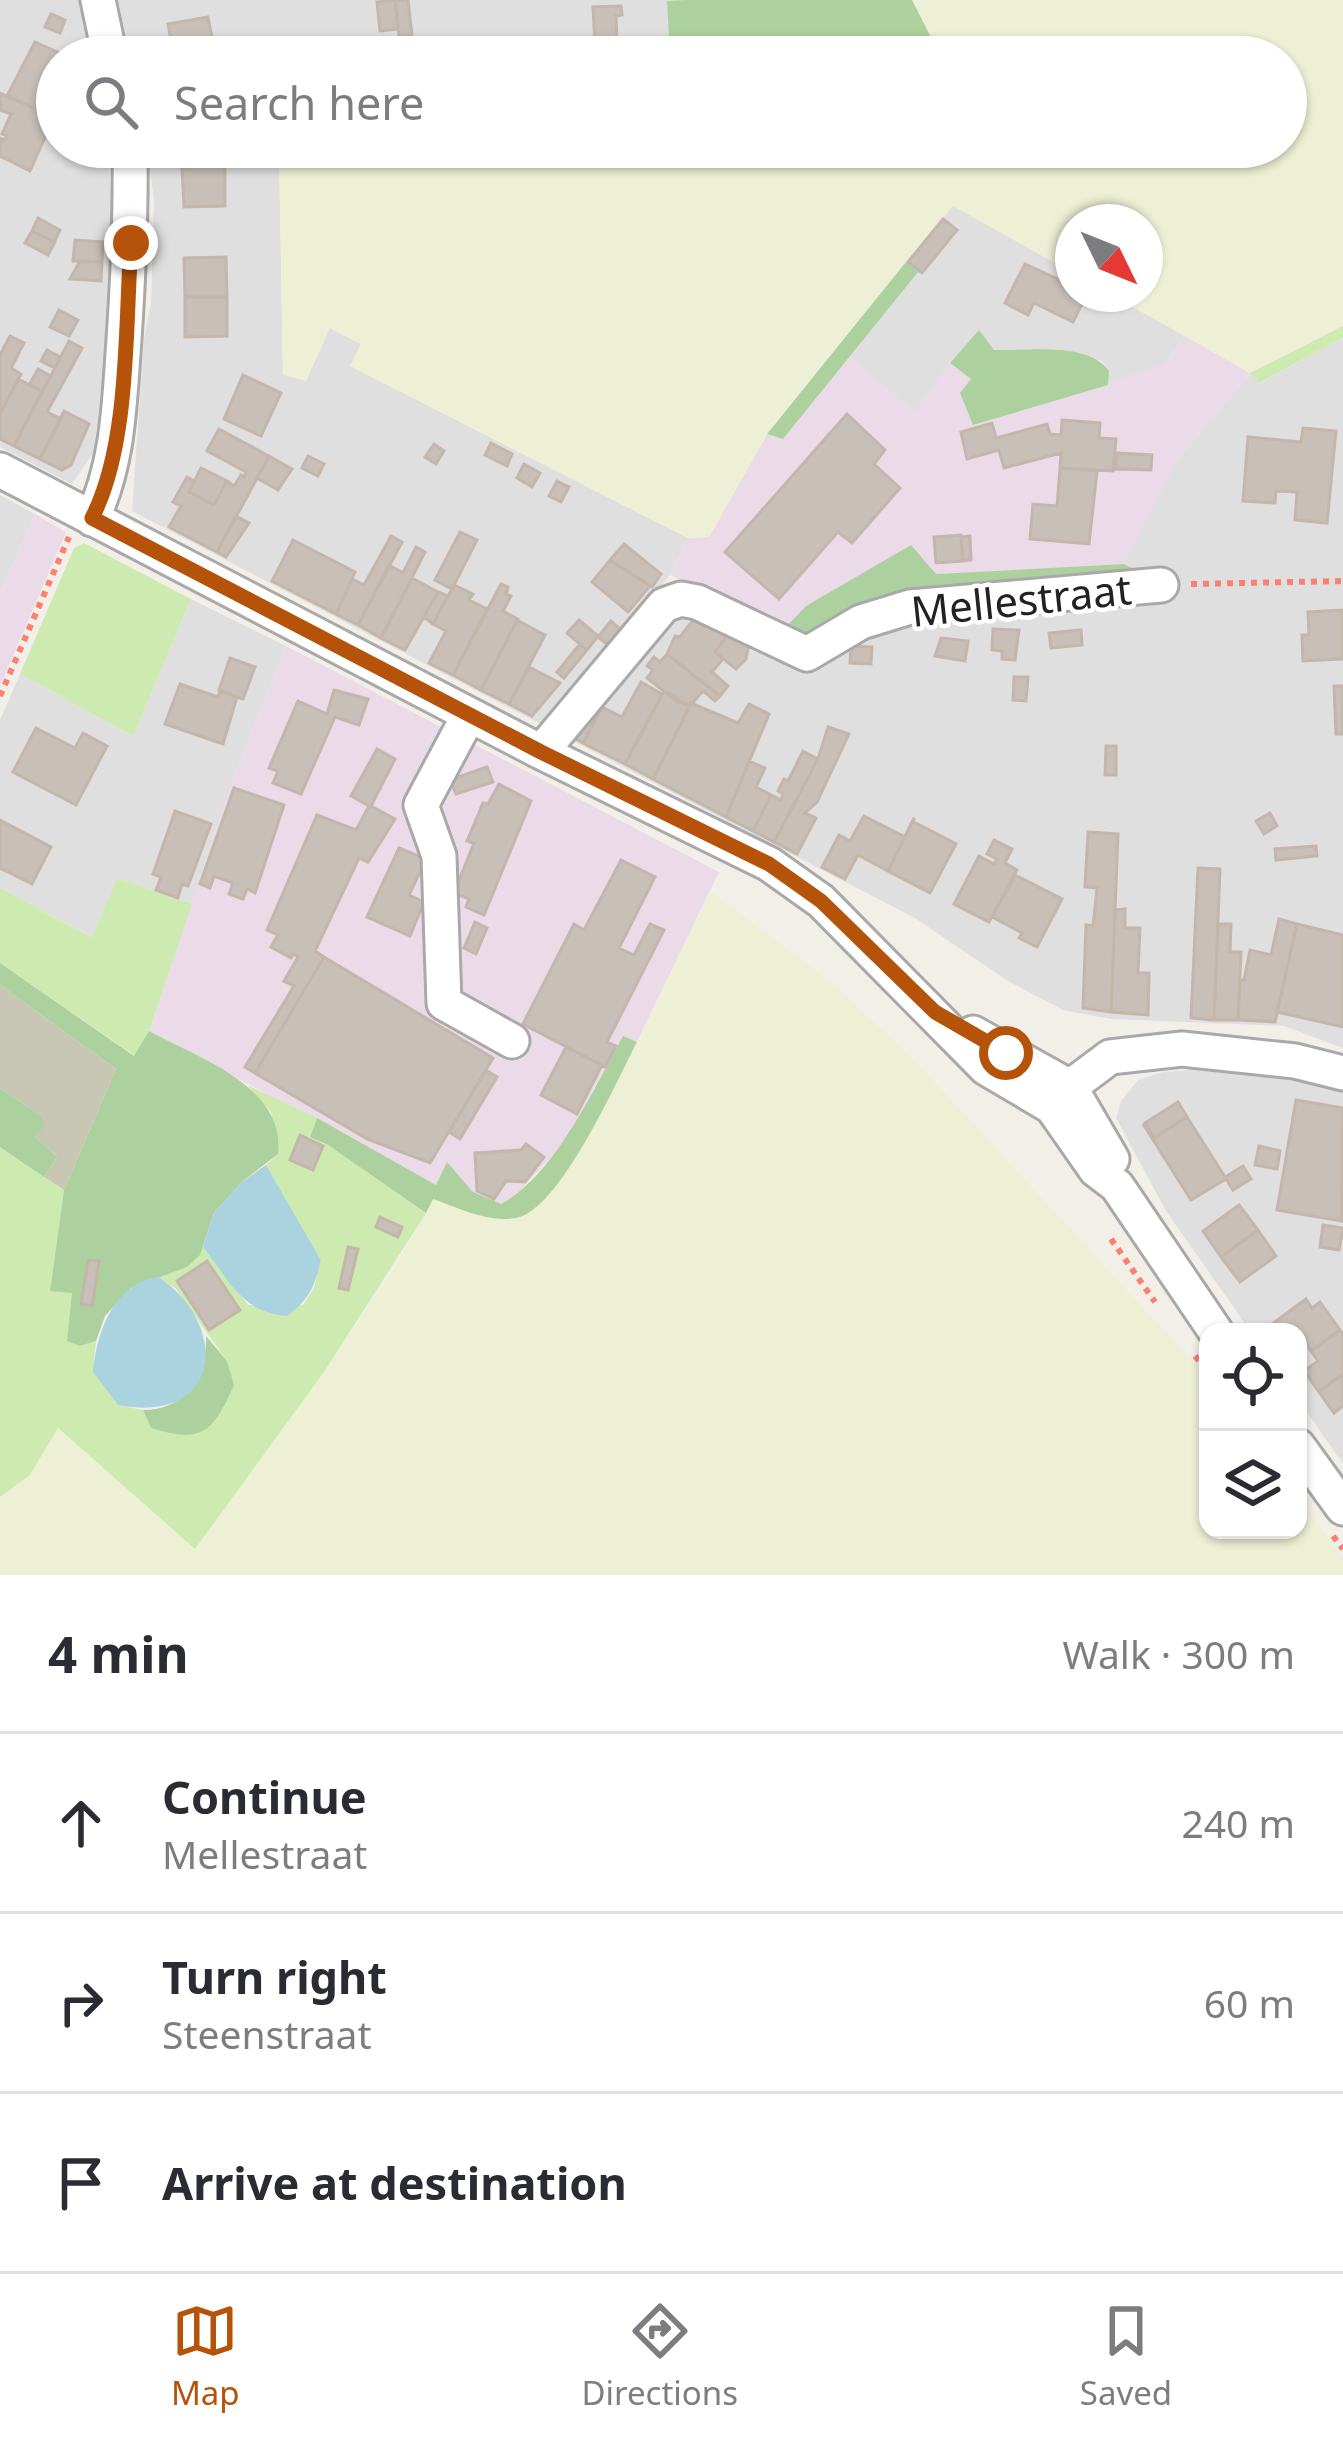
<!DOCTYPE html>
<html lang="en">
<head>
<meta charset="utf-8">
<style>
	body { margin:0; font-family:"Noto Sans",sans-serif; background:#f7f7f7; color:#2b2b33 }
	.controls { position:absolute; right:36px; bottom:36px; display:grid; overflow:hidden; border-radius:24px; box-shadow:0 3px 9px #0004 }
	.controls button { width:108px; height:108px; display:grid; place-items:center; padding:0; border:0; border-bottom:3px solid #e1e1e2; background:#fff; color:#2b2b33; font:60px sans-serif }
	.compass { position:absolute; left:1055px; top:204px; width:108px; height:108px; border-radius:50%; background:#fff; box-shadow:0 3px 9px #0004; rotate:133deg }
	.stop { position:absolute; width:36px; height:36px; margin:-27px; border:9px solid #b45309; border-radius:50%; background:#fff }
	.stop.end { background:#b45309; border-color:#fff; box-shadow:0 3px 12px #0008 }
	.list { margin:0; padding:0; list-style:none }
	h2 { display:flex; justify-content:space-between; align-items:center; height:156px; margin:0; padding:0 48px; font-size:51px }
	h2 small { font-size:39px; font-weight:400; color:#7c7c81 }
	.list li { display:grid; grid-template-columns:78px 1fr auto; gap:36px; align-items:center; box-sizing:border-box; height:180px; padding:0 48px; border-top:3px solid #e1e1e2 }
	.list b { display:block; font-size:45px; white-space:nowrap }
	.list p { margin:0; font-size:39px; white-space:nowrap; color:#7c7c81 }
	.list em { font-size:39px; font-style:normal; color:#7c7c81 }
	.icon { flex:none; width:66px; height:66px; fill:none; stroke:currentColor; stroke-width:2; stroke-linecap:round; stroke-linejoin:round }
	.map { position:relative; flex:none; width:1343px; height:1575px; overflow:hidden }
	.search { position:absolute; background:#fff; box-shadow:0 3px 9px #0004; left:36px; right:36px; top:36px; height:132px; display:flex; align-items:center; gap:30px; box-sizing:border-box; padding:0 42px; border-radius:66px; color:#7c7c81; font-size:45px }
	.sheet { height:696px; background:#fff }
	nav { display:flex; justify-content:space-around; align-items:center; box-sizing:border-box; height:168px; border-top:3px solid #e1e1e2; background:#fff; font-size:33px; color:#7c7c81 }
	nav a { display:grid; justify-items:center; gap:6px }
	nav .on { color:#b45309 }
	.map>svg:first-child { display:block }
	.residential { fill:#e0dfdf }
	.industrial { fill:#ebdbe8 }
	.construction { fill:#c7c7b4 }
	.farmland { fill:#eef0d5 }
	.grass { fill:#cdebb0 }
	.forest { fill:#add19e }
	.water { fill:#aad3df }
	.building { fill:#c7bfb8; stroke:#c4b6ab; stroke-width:3 }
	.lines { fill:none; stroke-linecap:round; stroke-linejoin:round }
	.minor-casing { stroke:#a9a9a9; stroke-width:39 }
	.path { stroke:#fa8072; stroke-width:6; stroke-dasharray:6 6; stroke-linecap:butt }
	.minor { stroke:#fff; stroke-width:33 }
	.route { stroke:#b45309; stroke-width:15 }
	.labels { text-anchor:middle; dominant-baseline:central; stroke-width:9; stroke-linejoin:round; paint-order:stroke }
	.street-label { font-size:42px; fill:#222; stroke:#fff }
</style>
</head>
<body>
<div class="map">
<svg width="1343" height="1575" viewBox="0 0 1343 1575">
	<rect width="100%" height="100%" fill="#f2efe9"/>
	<path class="residential" d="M 0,0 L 79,0 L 90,57 L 57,57 L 57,147 L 107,147 L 116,249 L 100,398 L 94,452 L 72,484 L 0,447 Z
		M 118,0 L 686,0 L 686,2 L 667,2 L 671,56 L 586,51 L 585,57 L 130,57 Z
		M 147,147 L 279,147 L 283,375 L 330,328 L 361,344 L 351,366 L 688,538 L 670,575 L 548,728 L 132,511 L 144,339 L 151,303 L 154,202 Z
		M 953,205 L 1073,273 L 1073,294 L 1110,294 L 1184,335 L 1166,364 L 1108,385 L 1109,371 L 1102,361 L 1081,353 L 994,350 L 979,331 L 950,363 L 915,413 L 849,357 L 917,272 L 906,262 Z
		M 1343,338 L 1343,1048 L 1284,1026 L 1111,1019 L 1063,1010 L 1008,981 L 915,918 L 565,737 L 684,605 L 866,628 L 1137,584 L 1136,570 L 1124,564 L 1135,538 L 1177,460 L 1250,373 L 1260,383 Z
		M 0,495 L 35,514 L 0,593 Z
		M 191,599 L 286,646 L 230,787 L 192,904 L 117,878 L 93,937 L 0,888 L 0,720 L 20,674 L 133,736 Z
		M 1202,1069 L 1302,1077 L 1343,1087 L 1343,1464 L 1298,1399 L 1298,1332 L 1251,1332 L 1166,1211 L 1116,1118 L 1121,1101 L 1138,1080 L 1163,1072 Z"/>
	<path class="industrial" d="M 1184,335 L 1250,373 L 1177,460 L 1124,564 L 936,574 L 784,629 L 670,575 L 688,538 L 709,537 L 767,434 L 783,438 L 849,357 L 915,412 L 950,363 L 972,379 L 974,425 L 1166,364 Z
		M 35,514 L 66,532 L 0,686 L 0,593 Z
		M 286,646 L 719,872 L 637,1042 L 623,1036 L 565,1142 L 515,1196 L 500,1204 L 473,1192 L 447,1163 L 437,1185 L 149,1031 L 230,787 Z"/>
	<path class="construction" d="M 0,985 L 116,1069 L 64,1190 L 44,1177 L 57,1157 L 35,1136 L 40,1115 L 0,1088 Z"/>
	<path class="farmland" d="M 912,0 L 1343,0 L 1343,326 L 1250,373 L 1110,294 L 1145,294 L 1145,222 L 1073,222 L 1073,273 L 953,206 L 773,424 L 709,537 L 688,538 L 350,366 L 361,344 L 330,328 L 306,381 L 283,375 L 279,147 L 1286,147 L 1286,57 L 941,57 Z
		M 710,891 L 827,979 L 908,1053 L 1207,1377 L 1208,1530 L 1298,1530 L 1298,1497 L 1343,1558 L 1343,1575 L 0,1575 L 0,1497 L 30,1475 L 57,1428 L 195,1549 L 326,1369 L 391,1273 L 433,1199 L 485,1217 L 517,1218 L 637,1042 Z"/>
	<path class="grass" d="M 1343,326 L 1343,338 L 1259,383 L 1250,373 Z
		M 84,543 L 191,599 L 133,736 L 20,674 L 74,548 Z
		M 117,878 L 192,904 L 149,1031 L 135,1056 L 0,963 L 0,888 L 92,937 Z
		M 247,1085 L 317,1118 L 310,1137 L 328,1145 L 426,1213 L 326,1369 L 195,1549 L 58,1428 L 30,1475 L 0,1497 L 0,1147 L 64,1190 L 50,1290 L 72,1292 L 80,1346 L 96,1341 L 93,1371 L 118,1405 L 143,1410 L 151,1428 L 227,1361 L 176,1289 L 159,1277 L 187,1267 L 203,1247 L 248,1305 L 303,1305 L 314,1288 L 321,1260 L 266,1165 L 278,1154 L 271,1112 Z"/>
	<path class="forest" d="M 686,0 L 912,0 L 941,57 L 585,57 L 585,51 L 670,56 L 667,1 Z
		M 906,262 L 918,272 L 783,439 L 767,434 Z
		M 979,330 L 994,350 C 1026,351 1089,341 1109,371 L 1108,385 L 973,425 L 960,393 L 971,379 L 950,363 Z
		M 911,545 L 936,574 L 1124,564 L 1136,570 L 1137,584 L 801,642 L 784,629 L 806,606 Z
		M 0,963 L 134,1056 L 149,1031 C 198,1058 286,1086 278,1154 L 243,1181 L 214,1213 L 200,1255 L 187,1267 L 131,1288 L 105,1316 L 96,1341 L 80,1346 L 67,1341 L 72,1293 L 50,1291 L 64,1190 L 116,1069 L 0,985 Z
		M 623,1036 L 637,1042 C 616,1082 560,1210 516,1218 C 488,1223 459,1208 433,1199 L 426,1213 L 328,1145 L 310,1137 L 317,1118 L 436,1185 L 447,1162 L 473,1192 L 501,1204 C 555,1175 594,1088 623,1036 Z
		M 0,1088 L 40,1115 L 45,1125 L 35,1136 L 57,1157 L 44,1177 L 0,1147 Z
		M 206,1336 L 227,1361 L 234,1385 C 213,1432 203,1444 151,1428 L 143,1410 C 185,1410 207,1377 206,1336 Z"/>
	<path class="water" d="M 266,1165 L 321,1260 C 315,1286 309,1300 287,1316 C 241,1312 229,1280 203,1247 L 214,1213 L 243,1181 Z
		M 159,1277 C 232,1328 220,1425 118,1405 L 93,1372 C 97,1332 113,1284 159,1277 Z"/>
	<path class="building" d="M 395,0 L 398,29 L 380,31 L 377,2 Z
		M 395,0 L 408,0 L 412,35 L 399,36 Z
		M 621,6 L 622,15 L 616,16 L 617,44 L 595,46 L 593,7 Z
		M 51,14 L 65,20 L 60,33 L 45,27 Z
		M 208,17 L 216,57 L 174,57 L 168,24 Z
		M 643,39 L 669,39 L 669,52 L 644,53 Z
		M 35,42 L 69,57 L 57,57 L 54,117 L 7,96 Z
		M 0,93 L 54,117 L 30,171 L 0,156 L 0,138 L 5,140 L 7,136 L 2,134 L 11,114 L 0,110 Z
		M 182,147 L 224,147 L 225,166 L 182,167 Z
		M 225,166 L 225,206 L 184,207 L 182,167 Z
		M 38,218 L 60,230 L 54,242 L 32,231 Z
		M 943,219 L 957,230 L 922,273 L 908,262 Z
		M 32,231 L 55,242 L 48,255 L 25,243 Z
		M 75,240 L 103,242 L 102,262 L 73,261 Z
		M 226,257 L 227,297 L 185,297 L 184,258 Z
		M 80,261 L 102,262 L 101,281 L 70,279 Z
		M 1025,264 L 1073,286 L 1073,294 L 1087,294 L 1073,322 L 1034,303 L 1028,315 L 1005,303 Z
		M 185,297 L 227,297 L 227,336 L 185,337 Z
		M 59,310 L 78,320 L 69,336 L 50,327 Z
		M 10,336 L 24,343 L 11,368 L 21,374 L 0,414 L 0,355 Z
		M 69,341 L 82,348 L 47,412 L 61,419 L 40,459 L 14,446 Z
		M 47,350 L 60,357 L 55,368 L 41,361 Z
		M 38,369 L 51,376 L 42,391 L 29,385 Z
		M 243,375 L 281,393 L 261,436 L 224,419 Z
		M 18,379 L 42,391 L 14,446 L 0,439 L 0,414 Z
		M 64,411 L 89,424 L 71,465 L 62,470 L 40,459 Z
		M 847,414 L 885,450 L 874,464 L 900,488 L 852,543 L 838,532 L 779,599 L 725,552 Z
		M 1062,420 L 1100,423 L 1099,438 L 1116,439 L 1113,471 L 1060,468 L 1061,453 L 1004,468 L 999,450 L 967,459 L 961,432 L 992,423 L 996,438 L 1047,424 L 1050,434 L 1061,435 Z
		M 1303,428 L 1336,431 L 1327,523 L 1295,520 L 1297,492 L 1276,491 L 1275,503 L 1243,501 L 1248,437 L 1301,442 Z
		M 219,429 L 269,456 L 217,552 L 169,527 L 181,506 L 173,502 L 187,477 L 194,481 L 189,492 L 214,505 L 227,481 L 234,486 L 241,475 L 244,477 L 246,472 L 207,451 Z
		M 491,443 L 512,454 L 507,466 L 485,455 Z
		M 434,444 L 444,451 L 436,464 L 425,457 Z
		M 1117,453 L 1152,455 L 1151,470 L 1116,469 Z
		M 269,456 L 292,469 L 278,490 L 257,478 Z
		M 308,456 L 324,464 L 318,476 L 302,468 Z
		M 524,464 L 540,473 L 532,487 L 517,478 Z
		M 201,468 L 227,481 L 214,505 L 189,492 Z
		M 1060,468 L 1097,471 L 1089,544 L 1030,539 L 1033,504 L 1057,506 Z
		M 557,481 L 569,487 L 561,502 L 549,496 Z
		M 236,516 L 249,523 L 226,557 L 217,552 Z
		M 460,532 L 477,540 L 452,589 L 435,580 Z
		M 391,536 L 402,542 L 358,625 L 336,614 L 352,579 L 364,585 Z
		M 970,536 L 971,560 L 963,561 L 961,537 Z
		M 934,537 L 961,535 L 963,561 L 936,563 Z
		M 293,540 L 355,572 L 336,614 L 272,581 Z
		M 624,544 L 661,574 L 652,587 L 610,560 Z
		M 416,547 L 425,552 L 381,638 L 358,625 L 389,565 L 403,573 Z
		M 610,560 L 650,586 L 628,612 L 592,582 Z
		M 412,578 L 438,592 L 405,650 L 381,638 Z
		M 501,584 L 508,587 L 506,594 L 511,596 L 503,611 L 518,619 L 481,690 L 453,675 Z
		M 454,585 L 473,594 L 469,600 L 487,609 L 453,675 L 429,663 L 446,631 L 433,624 Z
		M 438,592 L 448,596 L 433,624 L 424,617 Z
		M 1343,610 L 1343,659 L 1303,661 L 1302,635 L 1309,635 L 1308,612 Z
		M 697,615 L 729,633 L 715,652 L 723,659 L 712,672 L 728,686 L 720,696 L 667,654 L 675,636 L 680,637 Z
		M 517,620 L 545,635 L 509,704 L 481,690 Z
		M 579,620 L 598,636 L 587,650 L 567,633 Z
		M 611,621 L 621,630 L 608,645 L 598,637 Z
		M 993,629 L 1019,630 L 1015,660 L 1002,659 L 1002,651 L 992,650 Z
		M 1081,630 L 1082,645 L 1051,648 L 1049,633 Z
		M 729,633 L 749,644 L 746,659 L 736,669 L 715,652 Z
		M 941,638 L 968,641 L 965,661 L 935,656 Z
		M 580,644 L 587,650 L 564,678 L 557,672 Z
		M 851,646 L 872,647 L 871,664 L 850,663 Z
		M 667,654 L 720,696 L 715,701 L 703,691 L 690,706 L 676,701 L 647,678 L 653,670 L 647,666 L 654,657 L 660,662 Z
		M 230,658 L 255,667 L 243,699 L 219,690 Z
		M 529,667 L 560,683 L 532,716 L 509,704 Z
		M 1014,677 L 1028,677 L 1026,701 L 1013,700 Z
		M 641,682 L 662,694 L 625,764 L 583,743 L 602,707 L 622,717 Z
		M 180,684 L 218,697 L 220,691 L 237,697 L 223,744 L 165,724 Z
		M 1334,686 L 1343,686 L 1343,734 L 1336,734 Z
		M 334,690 L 368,699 L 359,725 L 335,717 L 301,794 L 273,783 L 278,771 L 269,768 L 298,701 L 327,714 Z
		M 664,691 L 690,706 L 653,779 L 625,764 Z
		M 594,703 L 602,707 L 583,743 L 571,736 Z
		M 691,703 L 738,723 L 749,704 L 769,714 L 726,817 L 653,779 Z
		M 828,727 L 849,734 L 817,802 L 805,813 L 816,818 L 797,854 L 774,842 L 818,759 Z
		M 36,728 L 75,748 L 83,733 L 107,746 L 76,805 L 13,772 Z
		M 1106,746 L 1116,746 L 1116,775 L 1105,775 Z
		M 377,749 L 395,759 L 371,806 L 395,819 L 368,862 L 359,858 L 315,951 L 324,957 L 255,1073 L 245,1067 L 294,986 L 284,981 L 298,957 L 293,954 L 291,958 L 271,947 L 278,935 L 267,930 L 317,815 L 356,830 L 369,806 L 351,796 Z
		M 803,751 L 818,759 L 774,842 L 753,831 L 771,795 L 781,800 L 783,794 L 778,791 L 784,779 L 788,781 Z
		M 749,761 L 765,768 L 756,787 L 771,795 L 753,831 L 726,817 Z
		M 487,767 L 493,782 L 456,794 L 450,780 Z
		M 499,784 L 531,801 L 484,915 L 466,907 L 469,899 L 454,893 L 474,843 L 467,841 L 483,803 L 488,804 Z
		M 234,788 L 284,805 L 255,893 L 247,889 L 243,899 L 229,894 L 233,883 L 214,876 L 210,888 L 200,884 Z
		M 175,811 L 211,824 L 188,886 L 182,884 L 178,898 L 156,890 L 161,877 L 153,874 Z
		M 1270,813 L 1277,826 L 1264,834 L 1256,821 Z
		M 864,816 L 905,837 L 888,871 L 858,855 L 845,879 L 822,867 L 839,835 L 850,841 Z
		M 914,818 L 914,822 L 956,844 L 930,893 L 888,871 Z
		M 0,820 L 51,847 L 32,884 L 0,868 Z
		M 1088,832 L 1118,834 L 1111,1012 L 1083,1008 L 1086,925 L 1093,926 L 1097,888 L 1085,887 Z
		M 994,840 L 1012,849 L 1005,863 L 1017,870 L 989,922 L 954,904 L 979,856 L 994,864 L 997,859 L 987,854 Z
		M 1316,846 L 1317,856 L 1276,860 L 1275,849 Z
		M 399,848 L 426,859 L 409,895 L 424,902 L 410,936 L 367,917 Z
		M 621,860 L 655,877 L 619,948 L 634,955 L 650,924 L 664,930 L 607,1042 L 616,1046 L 605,1067 L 523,1024 L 574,924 L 584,930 Z
		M 1198,868 L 1220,869 L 1214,1020 L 1191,1018 Z
		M 1015,875 L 1062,899 L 1037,947 L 1019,938 L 1022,933 L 992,917 Z
		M 1125,909 L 1125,928 L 1140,928 L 1138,973 L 1149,973 L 1148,1015 L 1111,1012 L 1115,910 Z
		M 1279,919 L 1297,924 L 1275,1022 L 1238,1020 L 1240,980 L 1244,980 L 1250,950 L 1271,955 Z
		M 475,922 L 487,928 L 476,954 L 464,948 Z
		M 1218,924 L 1231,924 L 1230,952 L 1241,952 L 1238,1020 L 1214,1020 Z
		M 1297,924 L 1343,935 L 1343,1027 L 1277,1012 Z
		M 324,957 L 493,1058 L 430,1163 L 367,1139 L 255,1073 Z
		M 566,1047 L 602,1065 L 577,1114 L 541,1095 Z
		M 486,1070 L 497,1077 L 460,1139 L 449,1132 Z
		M 1296,1100 L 1343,1108 L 1342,1221 L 1277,1210 Z
		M 1178,1102 L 1187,1117 L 1154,1138 L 1145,1123 Z
		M 1187,1117 L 1225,1177 L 1243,1166 L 1251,1179 L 1233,1190 L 1226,1179 L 1191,1200 L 1143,1124 L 1154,1138 Z
		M 300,1135 L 323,1146 L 313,1170 L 290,1160 Z
		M 526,1144 L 544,1157 L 525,1182 L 506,1181 L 494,1199 L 477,1191 L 475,1153 L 521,1150 Z
		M 1259,1146 L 1280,1151 L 1277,1169 L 1255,1165 Z
		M 1239,1205 L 1258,1230 L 1221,1257 L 1203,1231 Z
		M 380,1217 L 402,1227 L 398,1237 L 376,1227 Z
		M 1323,1225 L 1343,1228 L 1339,1250 L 1320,1247 Z
		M 1258,1230 L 1276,1256 L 1240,1282 L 1221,1257 Z
		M 348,1247 L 358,1249 L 348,1290 L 339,1288 Z
		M 88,1260 L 99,1261 L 92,1306 L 81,1304 Z
		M 207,1261 L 240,1310 L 209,1330 L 177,1281 Z
		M 1306,1299 L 1312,1308 L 1320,1302 L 1340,1330 L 1311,1351 L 1303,1340 L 1298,1344 L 1298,1332 L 1276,1332 L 1271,1325 Z
		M 1340,1330 L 1343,1334 L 1343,1374 L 1319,1392 L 1304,1371 L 1318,1361 L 1311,1351 Z
		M 1343,1374 L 1343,1406 L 1334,1413 L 1319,1392 Z"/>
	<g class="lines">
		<defs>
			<path id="minor" d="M 98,0 L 110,57
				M 0,470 L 541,752 L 769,864 L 821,901 L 986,1068 L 1052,1107 L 1096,1170 L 1117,1186 L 1216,1332
				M 92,519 C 117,466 119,411 123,354 C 128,284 131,217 130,147
				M 469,715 L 421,805 L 439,856 L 444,1003 L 512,1041
				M 541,752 L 664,605 L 681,599 L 697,602 L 807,654 L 861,622 L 910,607 L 1161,585
				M 973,1033 L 1070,1087 L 1112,1159
				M 1052,1107 L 1070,1087 L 1110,1057 L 1182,1049 L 1295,1061 L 1343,1073
				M 1298,1446 L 1343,1508"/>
		</defs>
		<use href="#minor" class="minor-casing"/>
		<path class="path" d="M 1191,584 L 1343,581
			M 0,696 L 69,537
			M 1111,1239 L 1155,1302
			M 1195,1356 L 1208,1372
			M 1333,1536 L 1343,1549"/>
		<use href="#minor" class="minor"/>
	</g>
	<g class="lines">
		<path class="route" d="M 131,243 C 125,327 130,444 92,518 L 541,752 L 769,864 L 821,901 L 935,1012 L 1006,1053"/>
	</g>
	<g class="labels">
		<g class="street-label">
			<text transform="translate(1021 599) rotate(-6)">Mellestraat</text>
		</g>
	</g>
</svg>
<div class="controls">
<button><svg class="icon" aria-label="locate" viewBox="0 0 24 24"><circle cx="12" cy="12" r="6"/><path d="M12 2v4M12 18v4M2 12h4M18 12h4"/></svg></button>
<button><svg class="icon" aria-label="layers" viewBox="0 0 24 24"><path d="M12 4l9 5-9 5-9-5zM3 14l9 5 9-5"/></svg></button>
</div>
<svg class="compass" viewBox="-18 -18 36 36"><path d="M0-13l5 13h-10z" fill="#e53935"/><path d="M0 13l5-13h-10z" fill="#7c7c81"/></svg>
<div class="stop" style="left:1006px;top:1053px"></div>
<div class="stop end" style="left:131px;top:243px"></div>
<div class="search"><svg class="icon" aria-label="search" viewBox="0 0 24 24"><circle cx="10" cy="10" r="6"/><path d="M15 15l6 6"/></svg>Search here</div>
</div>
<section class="sheet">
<h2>4 min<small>Walk · 300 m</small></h2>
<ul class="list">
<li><svg class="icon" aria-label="ahead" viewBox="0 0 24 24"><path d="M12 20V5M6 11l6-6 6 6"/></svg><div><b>Continue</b><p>Mellestraat</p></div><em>240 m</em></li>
<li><svg class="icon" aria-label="right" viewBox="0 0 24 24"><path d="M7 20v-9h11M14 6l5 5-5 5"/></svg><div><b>Turn right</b><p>Steenstraat</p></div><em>60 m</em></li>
<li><svg class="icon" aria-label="arrive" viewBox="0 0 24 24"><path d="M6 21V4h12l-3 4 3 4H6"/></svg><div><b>Arrive at destination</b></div></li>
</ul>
</section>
<nav>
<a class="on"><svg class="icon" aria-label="map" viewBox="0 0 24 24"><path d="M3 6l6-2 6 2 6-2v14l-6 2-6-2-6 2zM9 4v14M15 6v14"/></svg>Map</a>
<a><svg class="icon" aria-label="directions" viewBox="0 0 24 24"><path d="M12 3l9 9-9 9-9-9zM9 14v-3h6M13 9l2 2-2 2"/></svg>Directions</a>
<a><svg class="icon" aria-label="saved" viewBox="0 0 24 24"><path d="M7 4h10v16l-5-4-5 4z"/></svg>Saved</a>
</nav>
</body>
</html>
